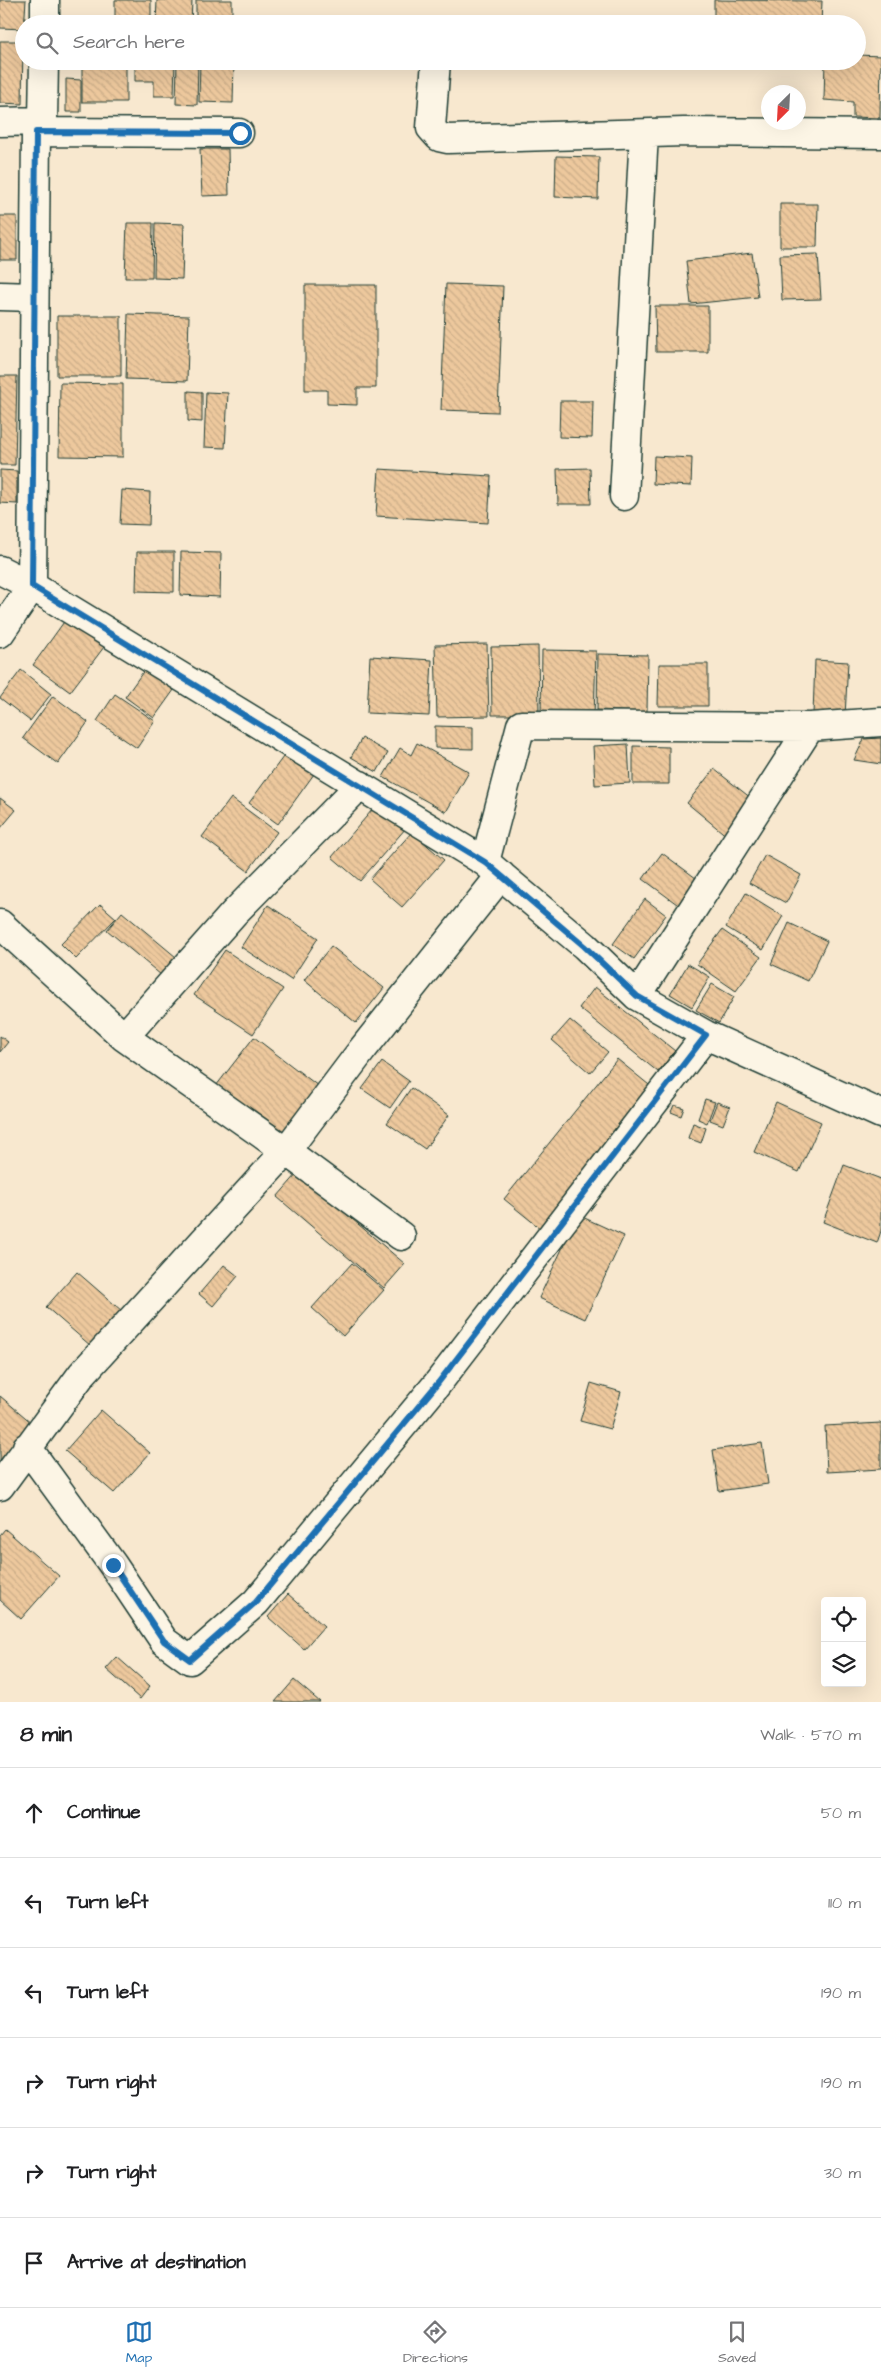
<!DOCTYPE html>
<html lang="en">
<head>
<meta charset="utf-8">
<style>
	body { margin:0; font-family:"Architects Daughter",sans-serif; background:#f2f2f2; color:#202124 }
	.controls { position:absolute; right:15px; bottom:15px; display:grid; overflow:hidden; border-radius:5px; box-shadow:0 5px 20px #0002 }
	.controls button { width:45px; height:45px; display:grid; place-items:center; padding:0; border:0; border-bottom:1px solid #e0e0e0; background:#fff; color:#202124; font:25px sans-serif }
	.compass { position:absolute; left:761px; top:85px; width:45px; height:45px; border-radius:50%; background:#fff; box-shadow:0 5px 20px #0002; rotate:204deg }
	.stop { position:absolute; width:15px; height:15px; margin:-11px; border:4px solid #1f6fb2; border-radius:50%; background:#fff }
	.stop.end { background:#1f6fb2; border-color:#fff; box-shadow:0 1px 5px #0008 }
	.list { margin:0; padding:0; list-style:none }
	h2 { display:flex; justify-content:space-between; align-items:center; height:65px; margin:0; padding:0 20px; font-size:21px }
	h2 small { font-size:16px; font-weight:400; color:#757577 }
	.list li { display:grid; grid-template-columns:32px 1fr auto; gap:15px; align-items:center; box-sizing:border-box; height:90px; padding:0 20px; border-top:1px solid #e0e0e0 }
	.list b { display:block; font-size:19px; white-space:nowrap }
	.list em { font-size:16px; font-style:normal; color:#757577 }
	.icon { flex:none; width:28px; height:28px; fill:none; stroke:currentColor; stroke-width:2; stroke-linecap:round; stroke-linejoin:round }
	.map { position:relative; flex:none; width:881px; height:1702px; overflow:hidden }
	.search { position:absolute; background:#fff; box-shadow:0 5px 20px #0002; left:15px; right:15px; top:15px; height:55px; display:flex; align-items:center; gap:12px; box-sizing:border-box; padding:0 18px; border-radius:28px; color:#757577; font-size:19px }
	.sheet { height:605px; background:#fff }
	nav { display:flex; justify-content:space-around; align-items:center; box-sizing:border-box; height:70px; border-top:1px solid #e0e0e0; background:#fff; font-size:14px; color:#757577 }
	nav a { display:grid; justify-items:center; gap:2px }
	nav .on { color:#1f6fb2 }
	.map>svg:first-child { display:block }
	.building { fill:url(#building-back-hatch); stroke:#1f3d34 }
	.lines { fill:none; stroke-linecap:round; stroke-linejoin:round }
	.minor-casing { stroke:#1f3d34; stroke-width:31 }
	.minor { stroke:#fcf5e5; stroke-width:28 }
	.route { stroke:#1f6fb2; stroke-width:6 }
</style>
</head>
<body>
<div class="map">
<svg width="881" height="1702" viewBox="0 0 881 1702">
	<defs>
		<pattern id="building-back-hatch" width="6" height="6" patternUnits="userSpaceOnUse" patternTransform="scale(1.25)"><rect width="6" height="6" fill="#edc89d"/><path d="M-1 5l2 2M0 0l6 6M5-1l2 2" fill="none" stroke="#cbad88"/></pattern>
	</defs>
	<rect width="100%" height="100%" fill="#f8e8cf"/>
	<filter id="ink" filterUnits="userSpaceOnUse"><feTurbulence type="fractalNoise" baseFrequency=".02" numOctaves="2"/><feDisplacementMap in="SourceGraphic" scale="10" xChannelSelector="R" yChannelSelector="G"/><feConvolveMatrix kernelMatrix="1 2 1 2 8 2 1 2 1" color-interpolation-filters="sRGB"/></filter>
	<g filter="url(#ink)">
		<path class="building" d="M 0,0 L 26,0 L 24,29 L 0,28 Z
			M 115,0 L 151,0 L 151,24 L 115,24 Z
			M 157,0 L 192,0 L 191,24 L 156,24 Z
			M 196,0 L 232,0 L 232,24 L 196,24 Z
			M 714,0 L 822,1 L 821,24 L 714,24 Z
			M 0,41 L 23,41 L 22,104 L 0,103 Z
			M 857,55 L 881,56 L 880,118 L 853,117 L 853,102 L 824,100 L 825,61 L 857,61 Z
			M 82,61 L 126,61 L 126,102 L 82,102 Z
			M 135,61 L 175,61 L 174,96 L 154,96 L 154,81 L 135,81 Z
			M 177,61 L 198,61 L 197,105 L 176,104 Z
			M 200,61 L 234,61 L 233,103 L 199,102 Z
			M 66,79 L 81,80 L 81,112 L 66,112 Z
			M 200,149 L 228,149 L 229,195 L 202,196 Z
			M 556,156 L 599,157 L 598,199 L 555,197 Z
			M 780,204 L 818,204 L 817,247 L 780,247 Z
			M 0,216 L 17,216 L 17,260 L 0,260 Z
			M 127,223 L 153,223 L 152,278 L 125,278 Z
			M 155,223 L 184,224 L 182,279 L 154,278 Z
			M 752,253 L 758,297 L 691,304 L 686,261 Z
			M 818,254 L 821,299 L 782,300 L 780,255 Z
			M 446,284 L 503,286 L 498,412 L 441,410 Z
			M 305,285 L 376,285 L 376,388 L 357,388 L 357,405 L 327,404 L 327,390 L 305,390 Z
			M 655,306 L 708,306 L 708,352 L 656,352 Z
			M 128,314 L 189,316 L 187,381 L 126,379 Z
			M 57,316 L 121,316 L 121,376 L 57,376 Z
			M 0,376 L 17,376 L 15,465 L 0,465 Z
			M 60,383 L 123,384 L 123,457 L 59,456 Z
			M 188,391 L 202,392 L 202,422 L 188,421 Z
			M 206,392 L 228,393 L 225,448 L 204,447 Z
			M 560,401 L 593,401 L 592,438 L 559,437 Z
			M 654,456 L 692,458 L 691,486 L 653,484 Z
			M 590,468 L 591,504 L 558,504 L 557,469 Z
			M 379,469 L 491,476 L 488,523 L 376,516 Z
			M 0,470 L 17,471 L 17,504 L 0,503 Z
			M 122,490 L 150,492 L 149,525 L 120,524 Z
			M 137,552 L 174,552 L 174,592 L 136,591 Z
			M 181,552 L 221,553 L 220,597 L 180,595 Z
			M 66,619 L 104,647 L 70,692 L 33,665 Z
			M 487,644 L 489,716 L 437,717 L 435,645 Z
			M 538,646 L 539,715 L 492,715 L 491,647 Z
			M 542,650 L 596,651 L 594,717 L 541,715 Z
			M 598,654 L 648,655 L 647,712 L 597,710 Z
			M 370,656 L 432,660 L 429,716 L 367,713 Z
			M 815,660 L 848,662 L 845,716 L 813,714 Z
			M 659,664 L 708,664 L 708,706 L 658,706 Z
			M 145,669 L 174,690 L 154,718 L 125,697 Z
			M 21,670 L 51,694 L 30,721 L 0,698 Z
			M 115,694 L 155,721 L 137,748 L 97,721 Z
			M 53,696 L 88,722 L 58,764 L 23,738 Z
			M 435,726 L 473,727 L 473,749 L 435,748 Z
			M 362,738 L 388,753 L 377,772 L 351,757 Z
			M 881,738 L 881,764 L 854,760 L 864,739 Z
			M 417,743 L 469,772 L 446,812 L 383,777 L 400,748 L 411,755 Z
			M 628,744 L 630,783 L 595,785 L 593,746 Z
			M 633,746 L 669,747 L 669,784 L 633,784 Z
			M 286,753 L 314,774 L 278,824 L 249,803 Z
			M 714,769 L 756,802 L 728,837 L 687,803 Z
			M 0,798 L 16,810 L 0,829 Z
			M 231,798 L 277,832 L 248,871 L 202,837 Z
			M 378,803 L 406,828 L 360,881 L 332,857 Z
			M 412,832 L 444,860 L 402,907 L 370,879 Z
			M 662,853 L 704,884 L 685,910 L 643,879 Z
			M 765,855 L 801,875 L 786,903 L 749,883 Z
			M 746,893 L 783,916 L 763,950 L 726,927 Z
			M 645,899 L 666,915 L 634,959 L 613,944 Z
			M 100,904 L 116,918 L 76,959 L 61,944 Z
			M 268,905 L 318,938 L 291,980 L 241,947 Z
			M 122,912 L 176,957 L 161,975 L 107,930 Z
			M 789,923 L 827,941 L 808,981 L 771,964 Z
			M 722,930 L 761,957 L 736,991 L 697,964 Z
			M 331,946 L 384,988 L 356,1023 L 304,980 Z
			M 225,950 L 283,989 L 253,1034 L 194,995 Z
			M 688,964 L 710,977 L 692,1007 L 670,994 Z
			M 712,984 L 734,997 L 719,1023 L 696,1010 Z
			M 595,987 L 675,1051 L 658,1072 L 579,1008 Z
			M 570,1020 L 608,1052 L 590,1073 L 552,1040 Z
			M 0,1036 L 8,1042 L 0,1052 Z
			M 254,1037 L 318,1086 L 280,1135 L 216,1086 Z
			M 617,1059 L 654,1089 L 541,1229 L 504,1199 Z
			M 382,1062 L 409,1081 L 390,1108 L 362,1089 Z
			M 411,1088 L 449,1115 L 425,1149 L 387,1123 Z
			M 705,1099 L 715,1102 L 707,1123 L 698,1119 Z
			M 717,1102 L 730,1107 L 723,1125 L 710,1120 Z
			M 776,1102 L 821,1122 L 799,1172 L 754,1152 Z
			M 674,1105 L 684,1108 L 681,1116 L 671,1112 Z
			M 693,1123 L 706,1128 L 701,1143 L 688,1138 Z
			M 844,1165 L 881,1179 L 881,1231 L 877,1243 L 823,1222 Z
			M 298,1173 L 405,1264 L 384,1288 L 277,1197 Z
			M 578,1215 L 624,1236 L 585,1319 L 539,1298 Z
			M 352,1263 L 384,1290 L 343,1336 L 312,1308 Z
			M 224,1265 L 238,1276 L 213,1306 L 199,1294 Z
			M 77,1272 L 122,1311 L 91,1346 L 46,1307 Z
			M 591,1383 L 621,1392 L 610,1429 L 580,1421 Z
			M 0,1396 L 32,1423 L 0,1460 Z
			M 101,1410 L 150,1453 L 114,1493 L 65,1451 Z
			M 881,1423 L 881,1469 L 827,1472 L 825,1426 Z
			M 762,1443 L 768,1484 L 719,1491 L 713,1450 Z
			M 5,1529 L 59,1576 L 21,1619 L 0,1600 L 0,1535 Z
			M 288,1594 L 324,1626 L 304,1649 L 268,1617 Z
			M 117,1657 L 150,1686 L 140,1699 L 106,1669 Z
			M 294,1680 L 320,1702 L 275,1702 Z"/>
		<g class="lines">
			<defs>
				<path id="minor" d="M 45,24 L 45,0
					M 436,61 L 431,128 L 439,137 L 448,139 L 684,132 L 881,134
					M 0,122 L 43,121 L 44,61
					M 0,296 L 34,297
					M 624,496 L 644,134
					M 0,570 L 32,586 L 485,862 L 585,946 L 637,996 L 706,1035 L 881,1114
					M 0,633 L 32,586 L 36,132 L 239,133
					M 810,727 L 881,722
					M 485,862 L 521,725 L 810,727 L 637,996
					M 0,924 L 124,1037 L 234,913 L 360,785
					M 124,1037 L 286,1151 L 401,1236
					M 27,1447 L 113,1565 L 164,1641 L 190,1660 L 256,1602 L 438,1383 L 706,1035
					M 0,1486 L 82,1374 L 286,1151 L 362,1050 L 501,875"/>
			</defs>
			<use href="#minor" class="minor-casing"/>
			<use href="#minor" class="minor"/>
		</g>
	</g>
	<g class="lines" filter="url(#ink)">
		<path class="route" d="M 113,1565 L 164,1641 L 190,1660 L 256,1602 L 438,1383 L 706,1035 L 637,996 L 584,946 L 485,862 L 32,586 L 36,132 L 240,133"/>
	</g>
</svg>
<div class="controls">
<button><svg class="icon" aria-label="locate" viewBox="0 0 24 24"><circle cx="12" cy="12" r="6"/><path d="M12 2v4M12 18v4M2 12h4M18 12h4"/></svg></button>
<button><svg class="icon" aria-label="layers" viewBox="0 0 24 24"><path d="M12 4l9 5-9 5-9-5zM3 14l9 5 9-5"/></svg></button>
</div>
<svg class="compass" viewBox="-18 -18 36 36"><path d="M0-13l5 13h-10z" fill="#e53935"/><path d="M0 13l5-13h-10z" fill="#757577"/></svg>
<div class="stop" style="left:240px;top:133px"></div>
<div class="stop end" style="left:113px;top:1565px"></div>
<div class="search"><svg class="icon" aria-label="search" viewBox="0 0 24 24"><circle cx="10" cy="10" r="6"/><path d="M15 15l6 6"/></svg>Search here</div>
</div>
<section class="sheet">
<h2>8 min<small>Walk · 570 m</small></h2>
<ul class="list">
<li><svg class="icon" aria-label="ahead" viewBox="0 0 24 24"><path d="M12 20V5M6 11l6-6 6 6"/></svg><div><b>Continue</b></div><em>50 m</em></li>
<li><svg class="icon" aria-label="left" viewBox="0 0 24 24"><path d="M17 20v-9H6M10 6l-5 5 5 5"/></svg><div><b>Turn left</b></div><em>110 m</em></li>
<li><svg class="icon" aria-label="left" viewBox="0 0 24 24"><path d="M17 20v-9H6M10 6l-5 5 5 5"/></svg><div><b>Turn left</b></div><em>190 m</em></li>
<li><svg class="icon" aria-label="right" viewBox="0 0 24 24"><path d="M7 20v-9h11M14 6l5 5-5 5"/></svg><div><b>Turn right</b></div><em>190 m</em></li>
<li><svg class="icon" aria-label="right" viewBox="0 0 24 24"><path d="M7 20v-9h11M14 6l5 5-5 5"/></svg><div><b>Turn right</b></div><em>30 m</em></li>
<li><svg class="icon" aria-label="arrive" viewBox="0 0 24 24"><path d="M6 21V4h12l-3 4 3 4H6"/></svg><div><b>Arrive at destination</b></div></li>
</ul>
</section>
<nav>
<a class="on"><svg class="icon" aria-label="map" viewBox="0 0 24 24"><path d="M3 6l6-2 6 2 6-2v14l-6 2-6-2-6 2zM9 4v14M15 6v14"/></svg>Map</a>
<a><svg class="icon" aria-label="directions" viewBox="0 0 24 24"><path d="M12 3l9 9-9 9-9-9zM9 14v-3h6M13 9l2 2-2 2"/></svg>Directions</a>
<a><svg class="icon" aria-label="saved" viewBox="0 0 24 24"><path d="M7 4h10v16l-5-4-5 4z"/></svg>Saved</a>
</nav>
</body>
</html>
